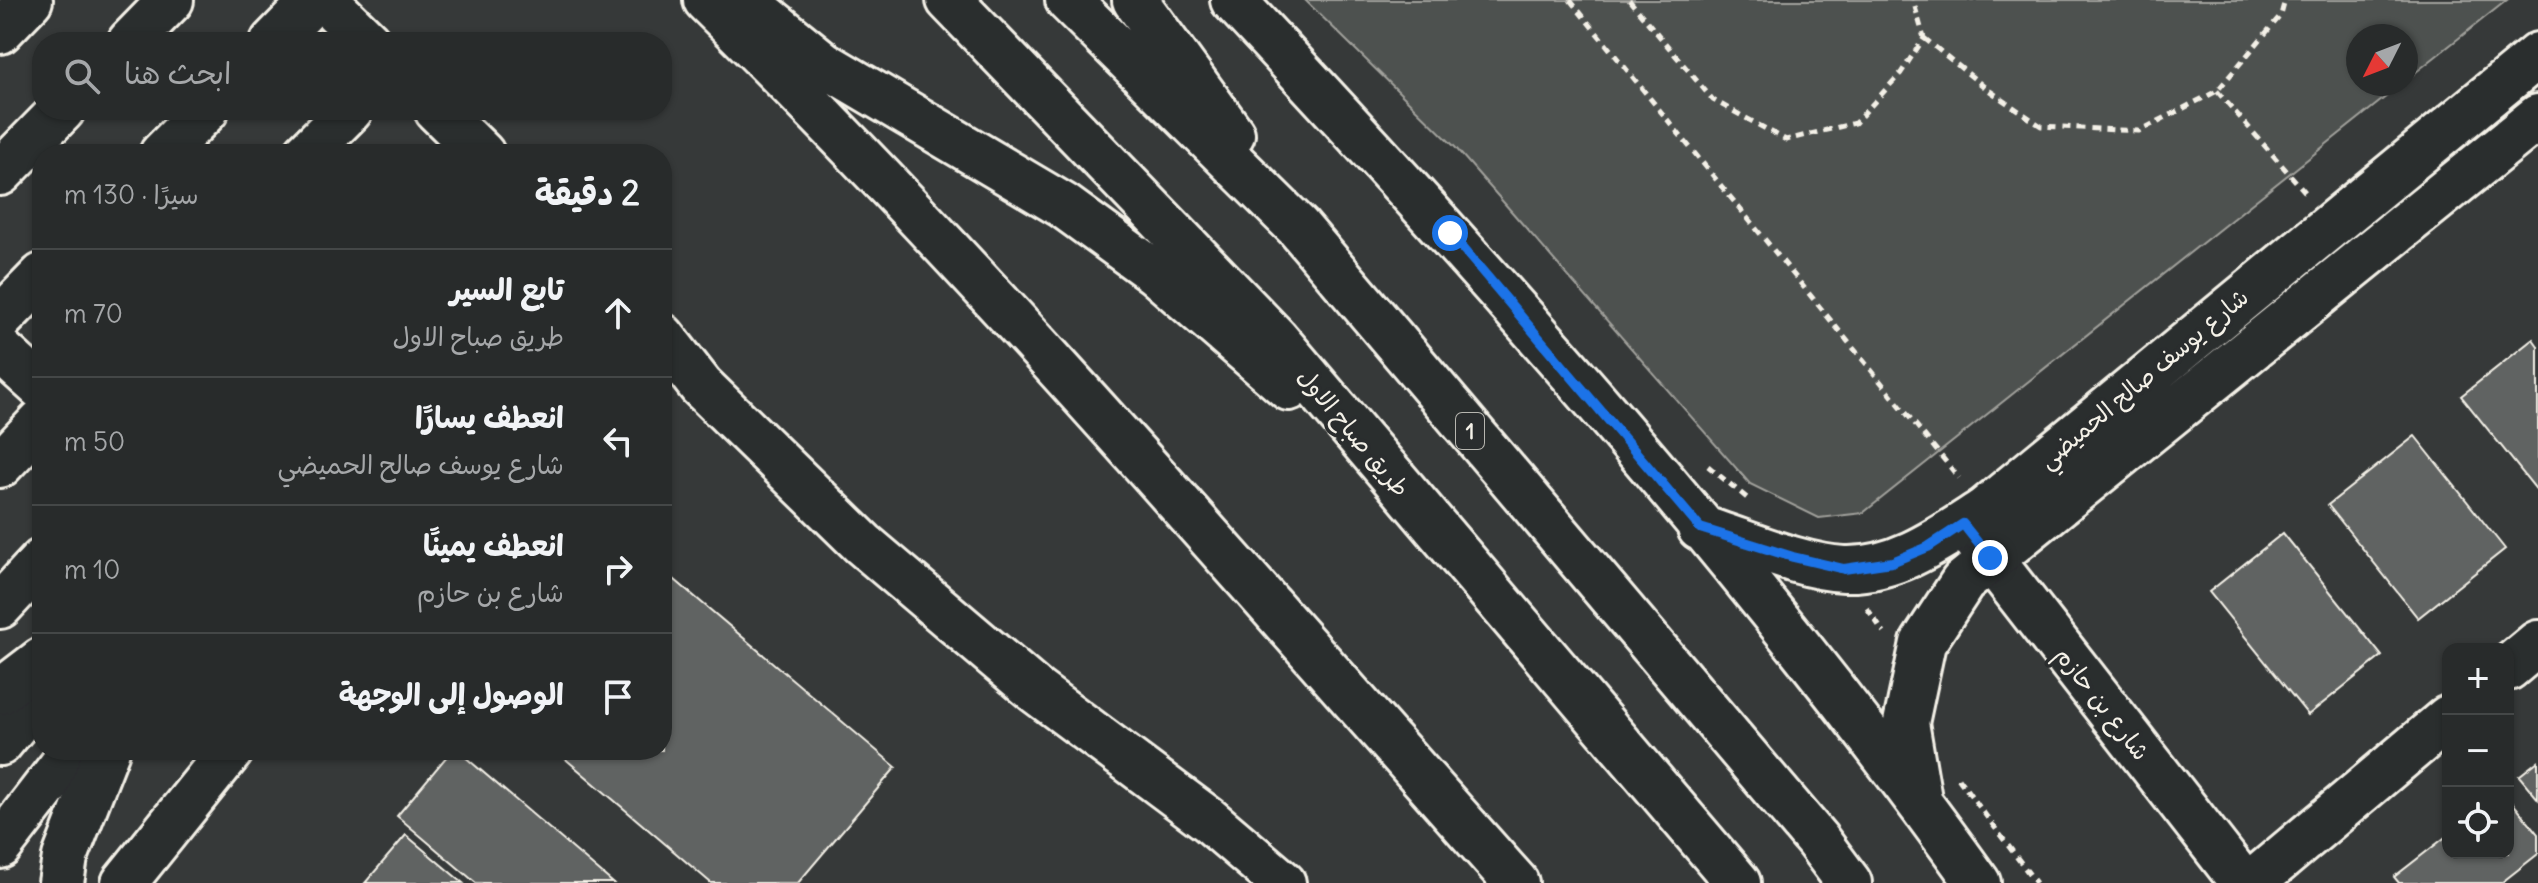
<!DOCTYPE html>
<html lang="ar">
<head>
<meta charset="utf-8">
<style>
	body { margin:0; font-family:Delius,"Playpen Sans Arabic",sans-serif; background:#303333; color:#f1f3f6; direction:rtl }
	.controls { position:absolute; right:24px; bottom:24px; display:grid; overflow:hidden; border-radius:16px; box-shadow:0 2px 6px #0004 }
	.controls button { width:72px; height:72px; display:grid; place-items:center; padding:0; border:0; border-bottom:2px solid #444747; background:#282b2b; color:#f1f3f6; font:40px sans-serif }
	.compass { position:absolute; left:2346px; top:24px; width:72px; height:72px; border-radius:50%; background:#282b2b; box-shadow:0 2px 6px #0004; rotate:228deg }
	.stop { position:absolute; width:24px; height:24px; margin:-18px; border:6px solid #1a73e8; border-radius:50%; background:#fff }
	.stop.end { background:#1a73e8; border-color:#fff; box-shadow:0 2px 8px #0008 }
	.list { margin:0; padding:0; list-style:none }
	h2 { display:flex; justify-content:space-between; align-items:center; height:104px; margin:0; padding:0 32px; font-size:34px }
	h2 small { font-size:26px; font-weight:400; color:#a5a7a9 }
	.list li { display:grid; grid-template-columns:52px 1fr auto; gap:24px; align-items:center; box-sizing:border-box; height:128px; padding:0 32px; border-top:2px solid #444747 }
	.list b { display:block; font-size:30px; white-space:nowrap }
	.list p { margin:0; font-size:26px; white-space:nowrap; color:#a5a7a9 }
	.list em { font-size:26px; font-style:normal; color:#a5a7a9 }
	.icon { flex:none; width:44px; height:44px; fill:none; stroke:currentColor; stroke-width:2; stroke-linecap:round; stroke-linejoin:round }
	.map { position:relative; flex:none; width:2538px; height:883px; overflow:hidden; direction:ltr }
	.search { position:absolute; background:#282b2b; box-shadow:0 2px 6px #0004; left:32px; top:32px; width:640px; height:88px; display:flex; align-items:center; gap:20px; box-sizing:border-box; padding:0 28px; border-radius:32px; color:#a5a7a9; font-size:30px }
	.panel { position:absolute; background:#282b2b; box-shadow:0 2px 6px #0004; left:32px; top:144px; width:640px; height:616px; border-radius:32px; direction:rtl }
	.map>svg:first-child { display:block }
	.green { fill:#4e514f; stroke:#a1a19c; stroke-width:2 }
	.building { fill:#616362; stroke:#f4f1e8; stroke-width:2 }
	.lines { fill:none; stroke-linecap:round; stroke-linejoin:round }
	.minor-casing { stroke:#f4f1e8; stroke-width:50 }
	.major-casing { stroke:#f4f1e8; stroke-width:50 }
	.highway-casing { stroke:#f4f1e8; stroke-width:50 }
	.path { stroke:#f4f1e8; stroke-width:5; stroke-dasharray:8 6; stroke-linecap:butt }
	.minor { stroke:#2a2d2e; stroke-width:44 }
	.major { stroke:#2a2d2e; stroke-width:44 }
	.highway { stroke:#2a2d2e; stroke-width:44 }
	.route { stroke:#1a73e8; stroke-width:10 }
	.labels { text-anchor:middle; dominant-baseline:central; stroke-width:7; stroke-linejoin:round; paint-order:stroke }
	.shield { fill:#2a2d2e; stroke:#b7b6b0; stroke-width:2 }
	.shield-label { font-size:22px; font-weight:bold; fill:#f4f1e8 }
	.street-label { font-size:24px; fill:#f4f1e8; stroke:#2a2d2e }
</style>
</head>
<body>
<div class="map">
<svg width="2538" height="883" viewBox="0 0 2538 883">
	<rect width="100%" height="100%" fill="#363939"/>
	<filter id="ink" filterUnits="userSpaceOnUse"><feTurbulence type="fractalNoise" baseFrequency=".0125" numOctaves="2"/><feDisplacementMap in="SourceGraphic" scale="16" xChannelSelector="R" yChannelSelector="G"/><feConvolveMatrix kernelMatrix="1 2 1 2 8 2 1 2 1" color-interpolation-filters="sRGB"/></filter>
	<g filter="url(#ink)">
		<path class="green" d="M 1305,0 L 2507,0 L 2406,80 L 2406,36 L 2358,36 L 2358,84 L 2402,84 L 1863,513 L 1819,518 L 1750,484 L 1455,147 Z"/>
		<path class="building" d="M 2533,339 L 2538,346 L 2538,492 L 2461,396 Z
			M 2415,436 L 2505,549 L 2418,618 L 2328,505 Z
			M 2283,533 L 2382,656 L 2308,715 L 2209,592 Z
			M 662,569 L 896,767 L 798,883 L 711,883 L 555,750 L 662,750 Z
			M 452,750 L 457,750 L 613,883 L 476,883 L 397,816 Z
			M 2538,761 L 2538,799 L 2519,776 Z
			M 2508,797 L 2538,834 L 2538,854 L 2501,883 L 2399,883 L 2394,877 L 2448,835 L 2448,853 L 2508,853 Z
			M 406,835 L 463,883 L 365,883 Z"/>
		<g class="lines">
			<defs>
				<path id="minor" d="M 325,0 L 368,42
					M 0,31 L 30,0
					M 130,42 L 171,0
					M 273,42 L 314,0
					M 437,110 L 482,154
					M 162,154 L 206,110
					M 306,154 L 350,110
					M 0,173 L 62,110
					M 0,319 L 42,276
					M 662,336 L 701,386 L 863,544 L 1036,691 L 1209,820 L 1283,883
					M 0,350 L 42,388
					M 0,465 L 42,421
					M 1967,528 L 2243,883
					M 0,606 L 42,561
					M 2508,668 L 2538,643
					M 0,743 L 42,692
					M 0,846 L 74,750
					M 124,883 L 231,750
					M 2252,883 L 2448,718"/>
				<path id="major" d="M 1233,0 C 1496,281 1754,570 1978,883
					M 1700,528 C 1743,541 1800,567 1844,569 C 1897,571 1943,537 1985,510 L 2538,55
					M 0,692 L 42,660
					M 1919,799 L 1906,723 L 1923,643 L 1963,582 L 2538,117
					M 61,883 L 65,857 L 107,750"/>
				<path id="highway" d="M 706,0 C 991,280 1250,585 1516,883
					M 745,0 L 824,64 L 1064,206 L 1156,273 L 1289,388
					M 949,0 L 1275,338 L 1738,883
					M 1068,0 L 1298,227 L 1817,840 L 1849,883
					M 1135,0 L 1232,134"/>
			</defs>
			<use href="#minor" class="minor-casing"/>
			<use href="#major" class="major-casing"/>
			<use href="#highway" class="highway-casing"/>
			<path class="path" d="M 1570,0 L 1959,478
				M 1629,0 L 1713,100 L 1786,140 L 1855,123 L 1901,73 L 1924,38 L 1913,0
				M 1924,38 L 1987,89 L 2041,126 L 2139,131 L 2217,91 L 2281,15 L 2285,0
				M 2217,91 L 2306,193
				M 1708,466 L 1747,498
				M 1867,608 L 1884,633
				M 1958,778 L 2036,883"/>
			<use href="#minor" class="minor"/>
			<use href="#major" class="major"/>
			<use href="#highway" class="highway"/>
		</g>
	</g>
	<g class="lines" filter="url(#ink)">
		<path class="route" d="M 1450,233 L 1700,528 L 1793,557 L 1844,569 L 1892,562 L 1928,547 L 1963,524 L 1990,558"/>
	</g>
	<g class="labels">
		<rect class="shield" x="1456" y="413" width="28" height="36" rx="6"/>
		<g class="shield-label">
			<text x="1470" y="431">1</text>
		</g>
		<g class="street-label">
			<text transform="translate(2143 378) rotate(-40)">شارع يوسف صالح الحميضي</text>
			<text transform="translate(1354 432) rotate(50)">طريق صباح الاول</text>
			<text transform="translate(2103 703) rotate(52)">شارع بن حازم</text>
		</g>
	</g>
</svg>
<div class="controls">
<button>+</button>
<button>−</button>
<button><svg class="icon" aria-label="locate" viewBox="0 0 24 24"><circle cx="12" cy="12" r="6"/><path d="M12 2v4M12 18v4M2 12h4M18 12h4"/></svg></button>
</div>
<svg class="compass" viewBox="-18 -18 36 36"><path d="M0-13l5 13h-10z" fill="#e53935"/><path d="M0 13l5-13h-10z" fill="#a5a7a9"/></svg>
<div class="stop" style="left:1450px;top:233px"></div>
<div class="stop end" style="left:1990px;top:558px"></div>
<div class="search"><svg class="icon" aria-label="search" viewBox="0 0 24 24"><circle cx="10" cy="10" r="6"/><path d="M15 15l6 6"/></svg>ابحث هنا</div>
<section class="panel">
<h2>2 دقيقة<small>سيرًا · 130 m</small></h2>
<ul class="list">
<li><svg class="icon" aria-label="ahead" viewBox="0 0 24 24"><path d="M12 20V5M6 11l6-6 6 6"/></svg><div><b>تابع السير</b><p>طريق صباح الاول</p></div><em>70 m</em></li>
<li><svg class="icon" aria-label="left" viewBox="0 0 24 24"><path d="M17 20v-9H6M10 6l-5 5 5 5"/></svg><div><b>انعطف يسارًا</b><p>شارع يوسف صالح الحميضي</p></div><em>50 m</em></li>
<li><svg class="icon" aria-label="right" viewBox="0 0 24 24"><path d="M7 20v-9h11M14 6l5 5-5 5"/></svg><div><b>انعطف يمينًا</b><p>شارع بن حازم</p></div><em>10 m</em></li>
<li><svg class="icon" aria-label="arrive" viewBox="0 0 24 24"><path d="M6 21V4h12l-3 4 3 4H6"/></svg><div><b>الوصول إلى الوجهة</b></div></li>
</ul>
</section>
</div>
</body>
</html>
